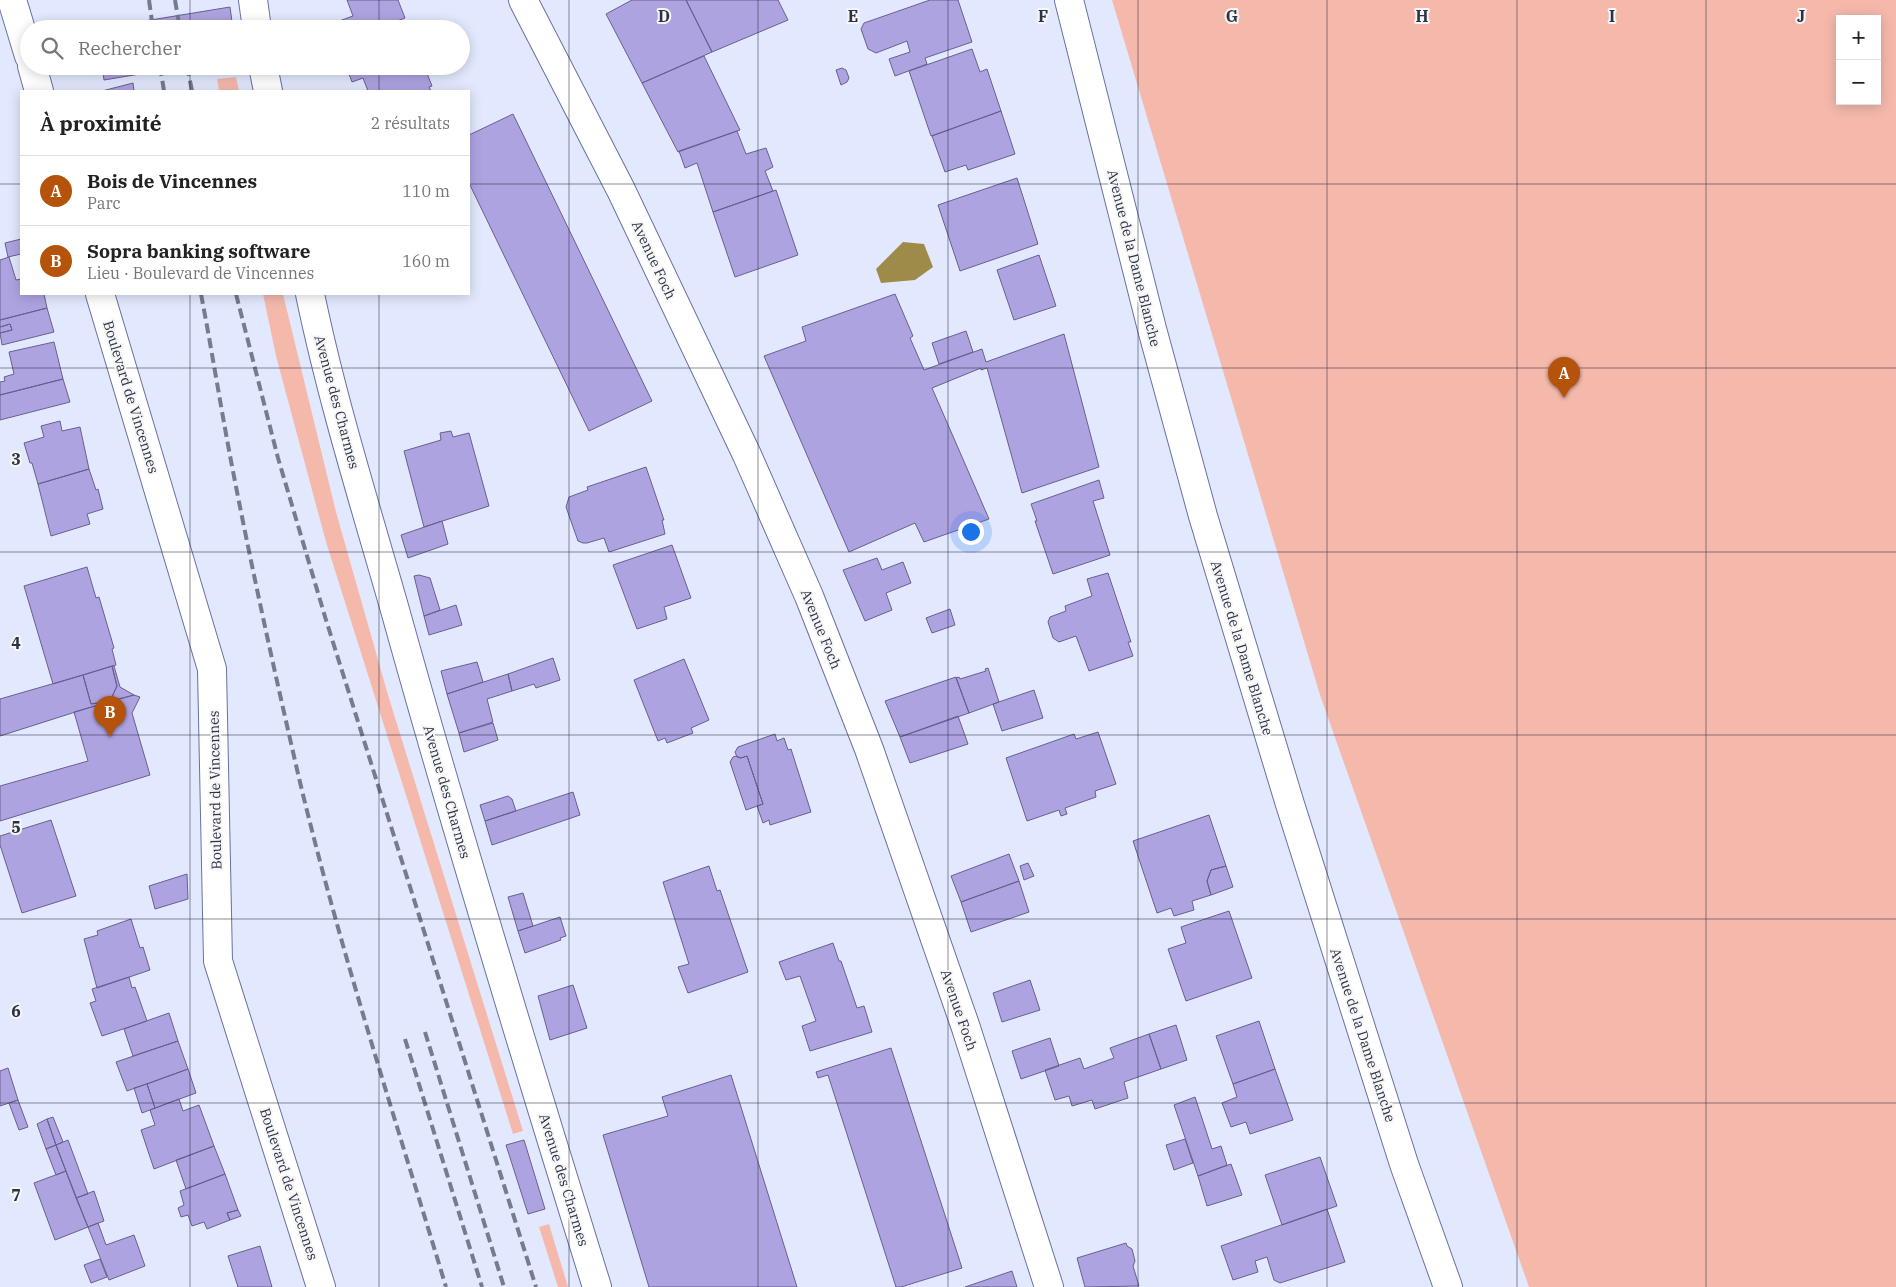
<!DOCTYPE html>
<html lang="fr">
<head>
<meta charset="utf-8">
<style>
	body { margin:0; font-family:"IBM Plex Serif",serif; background:#f6f6f6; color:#222 }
	.controls { position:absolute; right:15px; top:15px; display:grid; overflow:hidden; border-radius:0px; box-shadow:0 2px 12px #0003 }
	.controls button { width:45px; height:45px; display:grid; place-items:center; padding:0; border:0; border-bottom:1px solid #e0e0e0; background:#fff; color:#222; font:25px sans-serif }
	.you { position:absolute; left:970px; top:531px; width:18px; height:18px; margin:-12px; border:4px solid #fff; border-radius:50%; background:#1a73e8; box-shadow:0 0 0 8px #1a73e833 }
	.badge { display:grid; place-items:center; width:32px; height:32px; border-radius:50%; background:#b45309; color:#fff; font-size:16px; font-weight:700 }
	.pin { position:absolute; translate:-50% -41px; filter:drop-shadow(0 1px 2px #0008) }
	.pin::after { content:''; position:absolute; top:26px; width:18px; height:15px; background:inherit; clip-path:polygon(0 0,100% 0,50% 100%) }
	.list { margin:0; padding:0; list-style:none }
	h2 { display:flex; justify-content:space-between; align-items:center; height:65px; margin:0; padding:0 20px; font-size:21px }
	h2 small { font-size:16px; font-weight:400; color:#767676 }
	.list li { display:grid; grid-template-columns:32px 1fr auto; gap:15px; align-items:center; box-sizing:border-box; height:70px; padding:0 20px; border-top:1px solid #e0e0e0 }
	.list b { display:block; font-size:19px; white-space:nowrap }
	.list p { margin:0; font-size:16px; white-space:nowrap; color:#767676 }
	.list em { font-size:16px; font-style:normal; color:#767676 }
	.icon { flex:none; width:28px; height:28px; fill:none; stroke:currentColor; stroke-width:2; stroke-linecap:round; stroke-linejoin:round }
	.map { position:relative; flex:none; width:1896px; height:1287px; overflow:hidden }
	.search { position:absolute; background:#fff; box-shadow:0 2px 12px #0003; left:20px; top:20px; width:450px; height:55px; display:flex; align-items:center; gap:12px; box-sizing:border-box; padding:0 18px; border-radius:28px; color:#767676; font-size:19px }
	.panel { position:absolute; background:#fff; box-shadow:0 2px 12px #0003; left:20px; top:90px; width:450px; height:205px; border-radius:0px }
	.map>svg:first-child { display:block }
	.green { fill:#f5b9ac; fill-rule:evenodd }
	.water { fill:#9f8b49 }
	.building { fill:#aea3e1; stroke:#685f8f }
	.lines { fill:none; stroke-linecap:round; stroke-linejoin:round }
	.street-casing { stroke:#6672a1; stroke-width:30 }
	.street { stroke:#fff; stroke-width:28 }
	.rail { stroke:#757b90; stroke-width:4; stroke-dasharray:10 5; stroke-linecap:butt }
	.grid { fill:none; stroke:#2c3247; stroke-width:1; stroke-opacity:0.55 }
	.labels { text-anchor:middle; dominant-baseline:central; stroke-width:4; stroke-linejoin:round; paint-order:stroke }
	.street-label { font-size:14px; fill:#2c3247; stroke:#f6f6f6 }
	.grid-label { font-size:16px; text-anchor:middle; font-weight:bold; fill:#2c3247; stroke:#f6f6f6; stroke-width:4; stroke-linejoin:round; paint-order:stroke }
</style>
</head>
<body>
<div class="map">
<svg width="1896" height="1287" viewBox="0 0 1896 1287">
	<rect width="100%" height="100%" fill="#e2e9fe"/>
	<path class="green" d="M 1112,0 L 1896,0 L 1896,1287 L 1529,1287 L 1320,695 ZM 1840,19 L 1877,19 L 1877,101 L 1840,101 Z
		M 236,77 L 239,91 L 219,91 L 217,79 Z
		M 263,294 L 283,294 L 336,512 L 388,695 L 523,1131 L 513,1134 L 326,542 L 276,356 Z
		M 549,1224 L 568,1287 L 558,1287 L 539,1227 Z"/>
	<path class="water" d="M 903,242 L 924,244 L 933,267 L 915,280 L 881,283 L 876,269 Z"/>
	<path class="building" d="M 347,0 L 398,0 L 405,18 L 377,29 L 317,29 L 353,16 Z
		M 632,0 L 686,0 L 712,52 L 642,83 L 606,14 Z
		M 686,0 L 778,0 L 788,20 L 712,52 Z
		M 930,0 L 958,0 L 972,42 L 925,58 L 927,64 L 895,76 L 889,59 L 910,52 L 907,41 L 876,53 L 868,49 L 861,29 L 864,23 Z
		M 230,7 L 233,29 L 96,29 Z
		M 972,49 L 980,72 L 987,69 L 1001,111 L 931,136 L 909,71 Z
		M 704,56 L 740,130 L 678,152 L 642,83 Z
		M 102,66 L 188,66 L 104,80 Z
		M 346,66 L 424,66 L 432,86 L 429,87 L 431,91 L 368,91 L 363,78 L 352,82 Z
		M 842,68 L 846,70 L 849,78 L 847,82 L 841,85 L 836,70 Z
		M 133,83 L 134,91 L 102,91 Z
		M 1001,111 L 1015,154 L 968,170 L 966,165 L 945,172 L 932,136 Z
		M 513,114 L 652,401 L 589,431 L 469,183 L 469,135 Z
		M 737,131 L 746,154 L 766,148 L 773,167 L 765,171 L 773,191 L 713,212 L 697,163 L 685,168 L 679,151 Z
		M 1017,178 L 1038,244 L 960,271 L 938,205 Z
		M 776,190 L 798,255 L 735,277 L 713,212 Z
		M 21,239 L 21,254 L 8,257 L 5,243 Z
		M 1039,255 L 1056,306 L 1014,320 L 997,270 Z
		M 9,257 L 16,280 L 21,279 L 21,294 L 44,294 L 47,308 L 0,320 L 0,260 Z
		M 895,294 L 913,336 L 910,338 L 924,370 L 982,349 L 986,362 L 1064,334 L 1099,467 L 1022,493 L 987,368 L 981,370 L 981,368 L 932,388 L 989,519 L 924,542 L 915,523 L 849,552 L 764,356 L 806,341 L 802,327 Z
		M 47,308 L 54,332 L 2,345 L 0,333 L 12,330 L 10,324 L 0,327 L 0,320 Z
		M 10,324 L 12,330 L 0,333 L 0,327 Z
		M 966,331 L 973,352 L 939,364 L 932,343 Z
		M 54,342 L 63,379 L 0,395 L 0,382 L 5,381 L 4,377 L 14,374 L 9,352 Z
		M 63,379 L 70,402 L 0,420 L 0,395 Z
		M 60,421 L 62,431 L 80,427 L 89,469 L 38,484 L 32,463 L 30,463 L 24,443 L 44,437 L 41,426 Z
		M 451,431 L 453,437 L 469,433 L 489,506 L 424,527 L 404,451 L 441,440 L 440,433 Z
		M 646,467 L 664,520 L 662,520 L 665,534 L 609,552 L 604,538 L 587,543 L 583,543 L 578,541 L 566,507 L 569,497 L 588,490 L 587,487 Z
		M 89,469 L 96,490 L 98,489 L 103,509 L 87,514 L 90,524 L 51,536 L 38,484 Z
		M 1099,480 L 1104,498 L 1093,501 L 1110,555 L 1053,574 L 1035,521 L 1037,521 L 1031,504 Z
		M 442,521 L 448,544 L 408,558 L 401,535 Z
		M 672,545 L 691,598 L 664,607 L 667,619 L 637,629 L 613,565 Z
		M 877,558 L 882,570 L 903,562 L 911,583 L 886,593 L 892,610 L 865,621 L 843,570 Z
		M 87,567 L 96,598 L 99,597 L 114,648 L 112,649 L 116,665 L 53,684 L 24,586 Z
		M 1108,573 L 1131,642 L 1128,642 L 1133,656 L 1089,671 L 1076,636 L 1059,642 L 1053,638 L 1048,622 L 1050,617 L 1066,611 L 1065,606 L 1092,596 L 1087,579 Z
		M 419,575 L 430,578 L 440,610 L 424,616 L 414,576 Z
		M 456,605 L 462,625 L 429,635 L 424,616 Z
		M 950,609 L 955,625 L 932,633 L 926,618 Z
		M 553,658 L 560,680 L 536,688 L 534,684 L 512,691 L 508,674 Z
		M 684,659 L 709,720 L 691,728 L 693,733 L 667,743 L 665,738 L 658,741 L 634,680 Z
		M 477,662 L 483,682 L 447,694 L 441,671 Z
		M 112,666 L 117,686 L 110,701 L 91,704 L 83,675 Z
		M 112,666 L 114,666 L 120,687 L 134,695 L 110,701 L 117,686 Z
		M 988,668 L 999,702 L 969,713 L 956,678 L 959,677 L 960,679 L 986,671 L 985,669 Z
		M 508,674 L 512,691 L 487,699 L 493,722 L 459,733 L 447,694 Z
		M 83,675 L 91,704 L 110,701 L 0,736 L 0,699 Z
		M 956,677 L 969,713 L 900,737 L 885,701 Z
		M 1034,690 L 1043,718 L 1002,731 L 993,704 Z
		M 134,695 L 140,697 L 132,713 L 150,775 L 0,821 L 0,786 L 88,761 L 74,712 Z
		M 958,716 L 968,744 L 910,763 L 900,737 Z
		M 493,723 L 498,740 L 464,752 L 459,733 Z
		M 1098,732 L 1116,784 L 1095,791 L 1096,797 L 1065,808 L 1067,814 L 1061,816 L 1059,810 L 1027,821 L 1006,758 L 1074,734 L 1076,739 Z
		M 775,734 L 777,741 L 784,738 L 788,750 L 791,749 L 811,812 L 770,825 L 769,820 L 763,823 L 757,806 L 763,804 L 747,756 L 741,758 L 737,757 L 735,752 L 738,747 Z
		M 736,756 L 741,758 L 747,756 L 763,804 L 746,810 L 730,762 L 733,757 Z
		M 573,792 L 580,815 L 492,845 L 485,821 Z
		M 508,796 L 512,799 L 516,811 L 485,821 L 480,805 Z
		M 1209,815 L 1226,866 L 1211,870 L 1207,881 L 1211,895 L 1192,901 L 1194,910 L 1174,916 L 1171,908 L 1157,913 L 1133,841 Z
		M 51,820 L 76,896 L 22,913 L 0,845 L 0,836 Z
		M 1009,854 L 1019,881 L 961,902 L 951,876 Z
		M 1028,863 L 1034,876 L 1024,880 L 1020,866 Z
		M 709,866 L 717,891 L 720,890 L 748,972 L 688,993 L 678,967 L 689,964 L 663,882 Z
		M 1226,866 L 1233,887 L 1211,895 L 1207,881 L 1211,870 Z
		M 187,874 L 188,899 L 155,909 L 149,886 Z
		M 1019,881 L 1029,912 L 971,932 L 961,902 Z
		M 523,893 L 533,926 L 518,931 L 508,897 Z
		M 1229,911 L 1252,978 L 1186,1001 L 1168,949 L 1186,943 L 1181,927 Z
		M 560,917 L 566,936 L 560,938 L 561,940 L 525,953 L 518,931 Z
		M 131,919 L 140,948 L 143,947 L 150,970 L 97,988 L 84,939 L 98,935 L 97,931 Z
		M 833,943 L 839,961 L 841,961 L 857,1008 L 864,1006 L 872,1032 L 810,1051 L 802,1026 L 816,1021 L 800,976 L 786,980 L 779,962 Z
		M 129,977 L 132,988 L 135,987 L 147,1021 L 102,1036 L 90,1003 L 96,1001 L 92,989 Z
		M 1030,980 L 1040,1010 L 1002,1022 L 993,993 Z
		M 573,985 L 587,1028 L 550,1040 L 538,996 Z
		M 169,1013 L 178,1041 L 133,1056 L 124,1029 Z
		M 1259,1021 L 1275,1069 L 1233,1084 L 1216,1036 Z
		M 1176,1025 L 1187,1060 L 1161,1069 L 1149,1034 Z
		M 1149,1034 L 1161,1069 L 1124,1082 L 1128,1098 L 1095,1109 L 1092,1100 L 1072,1106 L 1069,1096 L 1055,1100 L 1045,1070 L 1080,1058 L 1084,1069 L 1114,1058 L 1110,1048 Z
		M 1050,1038 L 1059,1066 L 1021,1079 L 1012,1051 Z
		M 178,1041 L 188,1069 L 127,1091 L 116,1062 Z
		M 891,1048 L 962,1268 L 901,1287 L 896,1287 L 828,1075 L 818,1078 L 816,1072 Z
		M 8,1068 L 18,1100 L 0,1106 L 0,1071 Z
		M 188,1069 L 196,1093 L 155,1108 L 147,1084 Z
		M 1275,1069 L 1293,1120 L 1250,1134 L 1246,1122 L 1231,1127 L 1222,1103 L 1237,1097 L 1233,1084 Z
		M 731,1075 L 797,1287 L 649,1287 L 603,1135 L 668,1116 L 662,1097 Z
		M 147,1084 L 155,1108 L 142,1113 L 134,1088 Z
		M 1195,1097 L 1212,1149 L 1221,1146 L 1227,1165 L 1198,1176 L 1174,1105 Z
		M 179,1099 L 183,1111 L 199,1105 L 214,1146 L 154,1169 L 141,1130 L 155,1125 L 150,1110 Z
		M 18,1100 L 28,1127 L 19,1130 L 9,1103 Z
		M 53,1117 L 63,1142 L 56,1145 L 47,1119 Z
		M 47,1119 L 56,1145 L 46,1149 L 37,1124 Z
		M 1185,1139 L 1193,1163 L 1174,1170 L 1166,1145 Z
		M 68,1140 L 88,1194 L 76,1198 L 56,1145 Z
		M 524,1140 L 545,1209 L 528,1214 L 506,1145 Z
		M 56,1145 L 66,1171 L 56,1175 L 46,1149 Z
		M 214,1146 L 225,1174 L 186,1189 L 176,1160 Z
		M 1320,1157 L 1337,1206 L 1282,1225 L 1265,1175 Z
		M 1231,1164 L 1242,1195 L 1207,1206 L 1198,1176 Z
		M 66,1171 L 88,1227 L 55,1240 L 34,1183 Z
		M 225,1174 L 238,1210 L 227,1213 L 230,1220 L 207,1229 L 204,1222 L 192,1226 L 188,1215 L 181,1217 L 178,1208 L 184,1205 L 180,1191 Z
		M 94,1191 L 104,1221 L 88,1227 L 76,1198 Z
		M 1327,1209 L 1345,1262 L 1280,1283 L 1274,1280 L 1267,1257 L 1255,1261 L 1258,1272 L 1233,1280 L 1221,1246 Z
		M 238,1210 L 241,1216 L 230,1220 L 227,1213 Z
		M 98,1223 L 106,1245 L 134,1235 L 145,1266 L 109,1280 L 88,1227 Z
		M 1126,1243 L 1127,1246 L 1132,1249 L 1135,1261 L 1133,1266 L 1139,1286 L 1085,1287 L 1077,1258 Z
		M 260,1246 L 272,1287 L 238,1287 L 228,1256 Z
		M 100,1259 L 107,1277 L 91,1283 L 84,1265 Z
		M 1012,1271 L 1017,1287 L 965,1287 Z"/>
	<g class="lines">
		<defs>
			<path id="street" d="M 12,0 L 29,56
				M 253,0 L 257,29
				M 523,0 L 621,190 L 747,455 L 809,596 L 869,749 L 966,1028 L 1049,1287
				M 1069,0 L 1152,329 L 1203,516 L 1289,801 L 1404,1164 L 1448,1287
				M 32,66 L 39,91
				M 263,66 L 268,91
				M 100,294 L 212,669 L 218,961 L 321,1287
				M 310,294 C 332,400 365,505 395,610 C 458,837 527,1062 597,1287"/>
		</defs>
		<use href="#street" class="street-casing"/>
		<use href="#street" class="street"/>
		<path class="rail" d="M 149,0 L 153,29
			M 175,0 L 180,29
			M 160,66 L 164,91
			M 187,66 L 192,91
			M 201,294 C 212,351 221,409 232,466 C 252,570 275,674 299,778 C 340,950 395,1118 446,1287
			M 236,294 L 278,458 L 326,620 L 536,1287
			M 425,1032 L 504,1287
			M 405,1039 L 482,1287"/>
	</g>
	<path class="grid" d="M 190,0 L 190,29M 379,0 L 379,29M 569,0 L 569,1287M 758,0 L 758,1287M 948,0 L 948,1287M 1138,0 L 1138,1287M 1327,0 L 1327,1287M 1517,0 L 1517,1287M 1706,0 L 1706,1287M 190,66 L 190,91M 379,66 L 379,91M 0,184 L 21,184M 469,184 L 1896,184M 190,294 L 190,1287M 379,294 L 379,1287M 0,368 L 1896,368M 0,552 L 1896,552M 0,735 L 1896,735M 0,919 L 1896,919M 0,1103 L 1896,1103"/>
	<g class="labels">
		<g class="street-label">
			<text transform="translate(1134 258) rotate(76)">Avenue de la Dame Blanche</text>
			<text transform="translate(654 260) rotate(65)">Avenue Foch</text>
			<text transform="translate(131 397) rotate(73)">Boulevard de Vincennes</text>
			<text transform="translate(337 402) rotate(75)">Avenue des Charmes</text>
			<text transform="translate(821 629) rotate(68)">Avenue Foch</text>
			<text transform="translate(1242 648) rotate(73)">Avenue de la Dame Blanche</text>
			<text transform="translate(215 790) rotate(-91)">Boulevard de Vincennes</text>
			<text transform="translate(447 792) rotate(74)">Avenue des Charmes</text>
			<text transform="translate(959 1010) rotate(71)">Avenue Foch</text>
			<text transform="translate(1363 1035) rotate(72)">Avenue de la Dame Blanche</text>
			<text transform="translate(564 1180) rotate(73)">Avenue des Charmes</text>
			<text transform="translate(289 1184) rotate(72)">Boulevard de Vincennes</text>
		</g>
	</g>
	<g class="grid-label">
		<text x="664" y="22">D</text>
		<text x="853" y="22">E</text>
		<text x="1043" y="22">F</text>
		<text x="1232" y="22">G</text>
		<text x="1422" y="22">H</text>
		<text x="1612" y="22">I</text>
		<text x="1801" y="22">J</text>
		<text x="16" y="465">3</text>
		<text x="16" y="649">4</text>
		<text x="16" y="833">5</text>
		<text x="16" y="1017">6</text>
		<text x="16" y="1201">7</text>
	</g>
</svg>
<div class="controls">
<button>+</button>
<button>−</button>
</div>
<div class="you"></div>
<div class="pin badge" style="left:1564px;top:398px">A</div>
<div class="pin badge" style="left:110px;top:737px">B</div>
<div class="search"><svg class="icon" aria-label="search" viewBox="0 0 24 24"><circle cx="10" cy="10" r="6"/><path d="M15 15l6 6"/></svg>Rechercher</div>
<section class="panel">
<h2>À proximité<small>2 résultats</small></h2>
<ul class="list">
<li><span class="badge">A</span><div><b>Bois de Vincennes</b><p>Parc</p></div><em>110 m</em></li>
<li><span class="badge">B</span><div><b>Sopra banking software</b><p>Lieu · Boulevard de Vincennes</p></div><em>160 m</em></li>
</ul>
</section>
</div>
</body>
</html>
